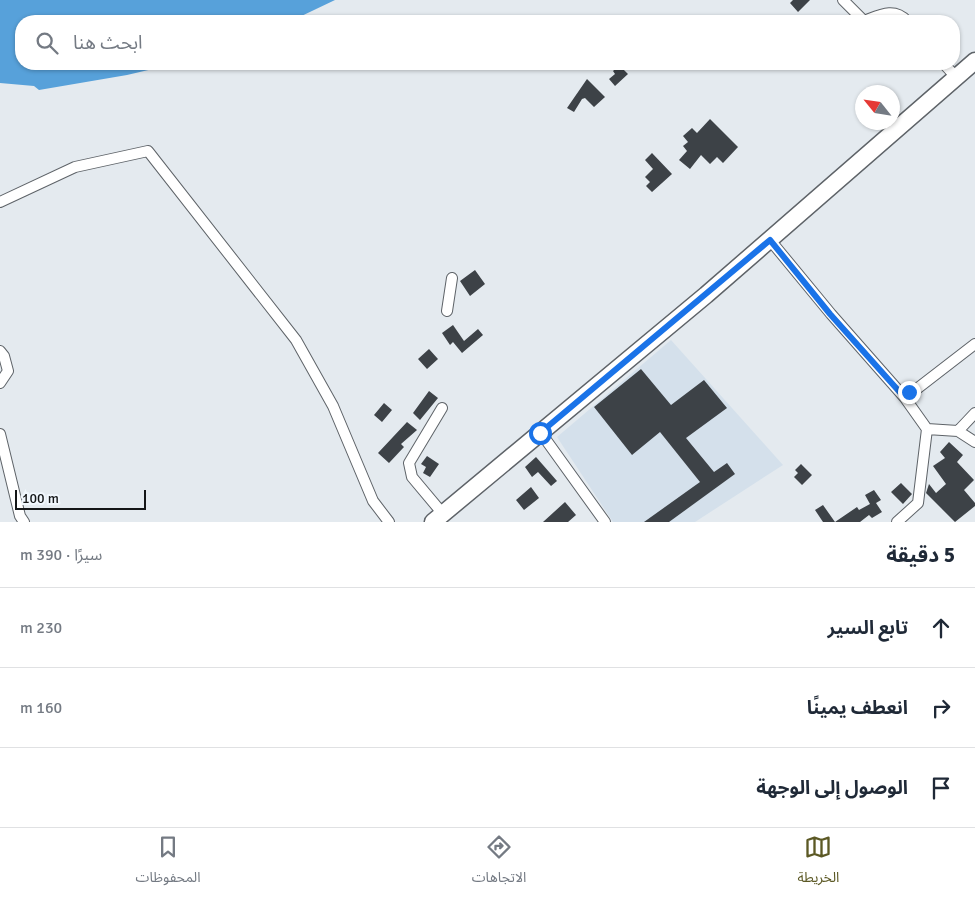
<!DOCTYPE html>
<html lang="ar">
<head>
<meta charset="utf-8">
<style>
	body { margin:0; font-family:Signika,"Noto Sans Arabic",sans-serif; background:#f2f2f3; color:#1f2937; direction:rtl }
	.compass { position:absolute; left:855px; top:85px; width:45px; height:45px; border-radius:50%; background:#fff; box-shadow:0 1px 4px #0004; rotate:300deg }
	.scale { position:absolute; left:15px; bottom:12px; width:131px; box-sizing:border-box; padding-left:5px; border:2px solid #141617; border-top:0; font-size:14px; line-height:18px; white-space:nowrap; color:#141617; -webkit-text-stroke:4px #f1f7fd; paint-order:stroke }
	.stop { position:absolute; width:15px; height:15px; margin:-11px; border:4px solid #1a73e8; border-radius:50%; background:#fff }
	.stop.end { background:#1a73e8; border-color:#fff; box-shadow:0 1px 5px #0008 }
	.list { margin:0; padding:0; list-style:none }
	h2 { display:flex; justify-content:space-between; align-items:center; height:65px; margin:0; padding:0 20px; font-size:21px }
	h2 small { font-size:16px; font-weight:400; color:#747a83 }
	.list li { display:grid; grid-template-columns:32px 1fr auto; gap:15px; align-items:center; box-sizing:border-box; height:80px; padding:0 20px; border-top:1px solid #e0e1e3 }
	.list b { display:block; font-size:19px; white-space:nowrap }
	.list em { font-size:16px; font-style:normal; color:#747a83 }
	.icon { flex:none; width:28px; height:28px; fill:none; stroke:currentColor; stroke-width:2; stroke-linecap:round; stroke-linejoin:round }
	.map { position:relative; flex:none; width:975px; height:522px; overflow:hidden; direction:ltr }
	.search { position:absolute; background:#fff; box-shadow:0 1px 4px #0004; left:15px; right:15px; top:15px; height:55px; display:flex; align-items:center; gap:12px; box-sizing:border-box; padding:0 18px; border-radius:20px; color:#747a83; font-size:19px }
	.sheet { height:305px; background:#fff }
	nav { display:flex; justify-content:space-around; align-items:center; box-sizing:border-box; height:70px; border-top:1px solid #e0e1e3; background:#fff; font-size:14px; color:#747a83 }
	nav a { display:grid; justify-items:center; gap:2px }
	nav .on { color:#5c5925 }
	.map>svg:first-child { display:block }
	.built { fill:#d4e0eb }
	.water { fill:#57a1da }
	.building { fill:#3d4247 }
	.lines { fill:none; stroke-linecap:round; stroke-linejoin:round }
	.street-casing { stroke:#5e6368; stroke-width:12 }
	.primary-casing { stroke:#5e6368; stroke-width:19 }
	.street { stroke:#fff; stroke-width:10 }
	.primary { stroke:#fff; stroke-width:16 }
	.route { stroke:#1a73e8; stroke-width:6 }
</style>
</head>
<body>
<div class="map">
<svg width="975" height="522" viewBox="0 0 975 522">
	<rect width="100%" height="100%" fill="#e4eaef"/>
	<path class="built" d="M 671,340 L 783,465 L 695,522 L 613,522 L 557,437 Z"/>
	<path class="water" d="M 0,0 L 335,0 L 291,21 L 21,21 L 21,64 L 174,64 L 127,75 L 39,90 L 34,86 L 0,83 Z"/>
	<path class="building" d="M 793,0 L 810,0 L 798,12 L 790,3 Z
		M 619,65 L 628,74 L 615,86 L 609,79 L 615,74 L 613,71 Z
		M 587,79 L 605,97 L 594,107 L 585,98 L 582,99 L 574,112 L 567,108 Z
		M 710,119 L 738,147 L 723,163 L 717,157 L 710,164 L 701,155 L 690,169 L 679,160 L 687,151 L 683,146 L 688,142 L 683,136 L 692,128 L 697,133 Z
		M 652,153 L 672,174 L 652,192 L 646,186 L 650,182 L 645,177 L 653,169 L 645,160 Z
		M 475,270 L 485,284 L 470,296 L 460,281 Z
		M 453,325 L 464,341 L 478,329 L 483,335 L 462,353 L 453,342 L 450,345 L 442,333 Z
		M 429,349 L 438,359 L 427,369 L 418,359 Z
		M 641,369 L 671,405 L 704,380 L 727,408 L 686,438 L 714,472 L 727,463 L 735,474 L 669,522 L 644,522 L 700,482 L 660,432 L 632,455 L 594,407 Z
		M 429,391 L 438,398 L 420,420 L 413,413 Z
		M 384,403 L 392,410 L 382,422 L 374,415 Z
		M 407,422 L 417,430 L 401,444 L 404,447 L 389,463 L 378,453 Z
		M 949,442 L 963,455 L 957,462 L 974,480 L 964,490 L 975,503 L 975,506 L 955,522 L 926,493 L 929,484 L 936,493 L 946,484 L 933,466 L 945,458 L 940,452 Z
		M 427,456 L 439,464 L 430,477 L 423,473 L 426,467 L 421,464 Z
		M 536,457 L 557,481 L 551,486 L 538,472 L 532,477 L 525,467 Z
		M 801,464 L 812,475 L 802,485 L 794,477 L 798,473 L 795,470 Z
		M 901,483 L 912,494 L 903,504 L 891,492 Z
		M 531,487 L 539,498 L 524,510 L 516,500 Z
		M 874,490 L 881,500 L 876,503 L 882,512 L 872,518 L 869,515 L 860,522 L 835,522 L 857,507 L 859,510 L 870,504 L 865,495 Z
		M 565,502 L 576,515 L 568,522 L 543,522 Z
		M 823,505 L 835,522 L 823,522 L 815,510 Z"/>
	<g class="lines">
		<defs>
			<path id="street" d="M 843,0 L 864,21 C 880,15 894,7 907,21
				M 944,64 L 956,77
				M 0,202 L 75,167 L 148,151 L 296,340 L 333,406 L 373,501 L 389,522
				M 770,240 L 831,314 L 905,398 L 927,429 L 918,503 L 897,522
				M 447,311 L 452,278
				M 0,351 L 4,356 L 8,371 L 0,383
				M 905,398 L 975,344
				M 442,408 L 409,463 L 412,477 L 443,514
				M 927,429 L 958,431 L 975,442
				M 958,431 L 975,413
				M 541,433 L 605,522
				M 0,434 L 20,516 L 24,522"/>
			<path id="primary" d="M 433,522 L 706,295 L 975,61"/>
		</defs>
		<use href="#street" class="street-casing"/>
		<use href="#primary" class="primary-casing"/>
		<use href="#street" class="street"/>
		<use href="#primary" class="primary"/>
	</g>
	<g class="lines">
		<path class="route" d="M 540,433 L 770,240 L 830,314 L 905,398 L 909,392"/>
	</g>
</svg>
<svg class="compass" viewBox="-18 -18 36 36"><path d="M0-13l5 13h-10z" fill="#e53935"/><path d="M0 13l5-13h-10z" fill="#747a83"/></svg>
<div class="scale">100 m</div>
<div class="stop" style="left:540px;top:433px"></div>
<div class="stop end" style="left:909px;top:392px"></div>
<div class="search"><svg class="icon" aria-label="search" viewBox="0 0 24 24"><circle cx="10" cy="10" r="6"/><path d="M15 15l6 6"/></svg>ابحث هنا</div>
</div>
<section class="sheet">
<h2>5 دقيقة<small>سيرًا · 390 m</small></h2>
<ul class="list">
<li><svg class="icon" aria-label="ahead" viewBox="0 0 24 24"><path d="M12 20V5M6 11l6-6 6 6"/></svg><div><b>تابع السير</b></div><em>230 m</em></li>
<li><svg class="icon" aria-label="right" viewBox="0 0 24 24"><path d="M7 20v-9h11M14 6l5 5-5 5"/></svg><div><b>انعطف يمينًا</b></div><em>160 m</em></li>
<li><svg class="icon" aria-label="arrive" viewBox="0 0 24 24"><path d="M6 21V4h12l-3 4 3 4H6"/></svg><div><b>الوصول إلى الوجهة</b></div></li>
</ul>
</section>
<nav>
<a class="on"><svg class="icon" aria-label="map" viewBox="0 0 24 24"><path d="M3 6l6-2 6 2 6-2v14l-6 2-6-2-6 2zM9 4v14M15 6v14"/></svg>الخريطة</a>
<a><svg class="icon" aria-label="directions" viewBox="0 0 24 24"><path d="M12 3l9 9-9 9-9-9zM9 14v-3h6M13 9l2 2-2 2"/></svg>الاتجاهات</a>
<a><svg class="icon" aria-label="saved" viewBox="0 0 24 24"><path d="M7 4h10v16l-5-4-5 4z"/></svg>المحفوظات</a>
</nav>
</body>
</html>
